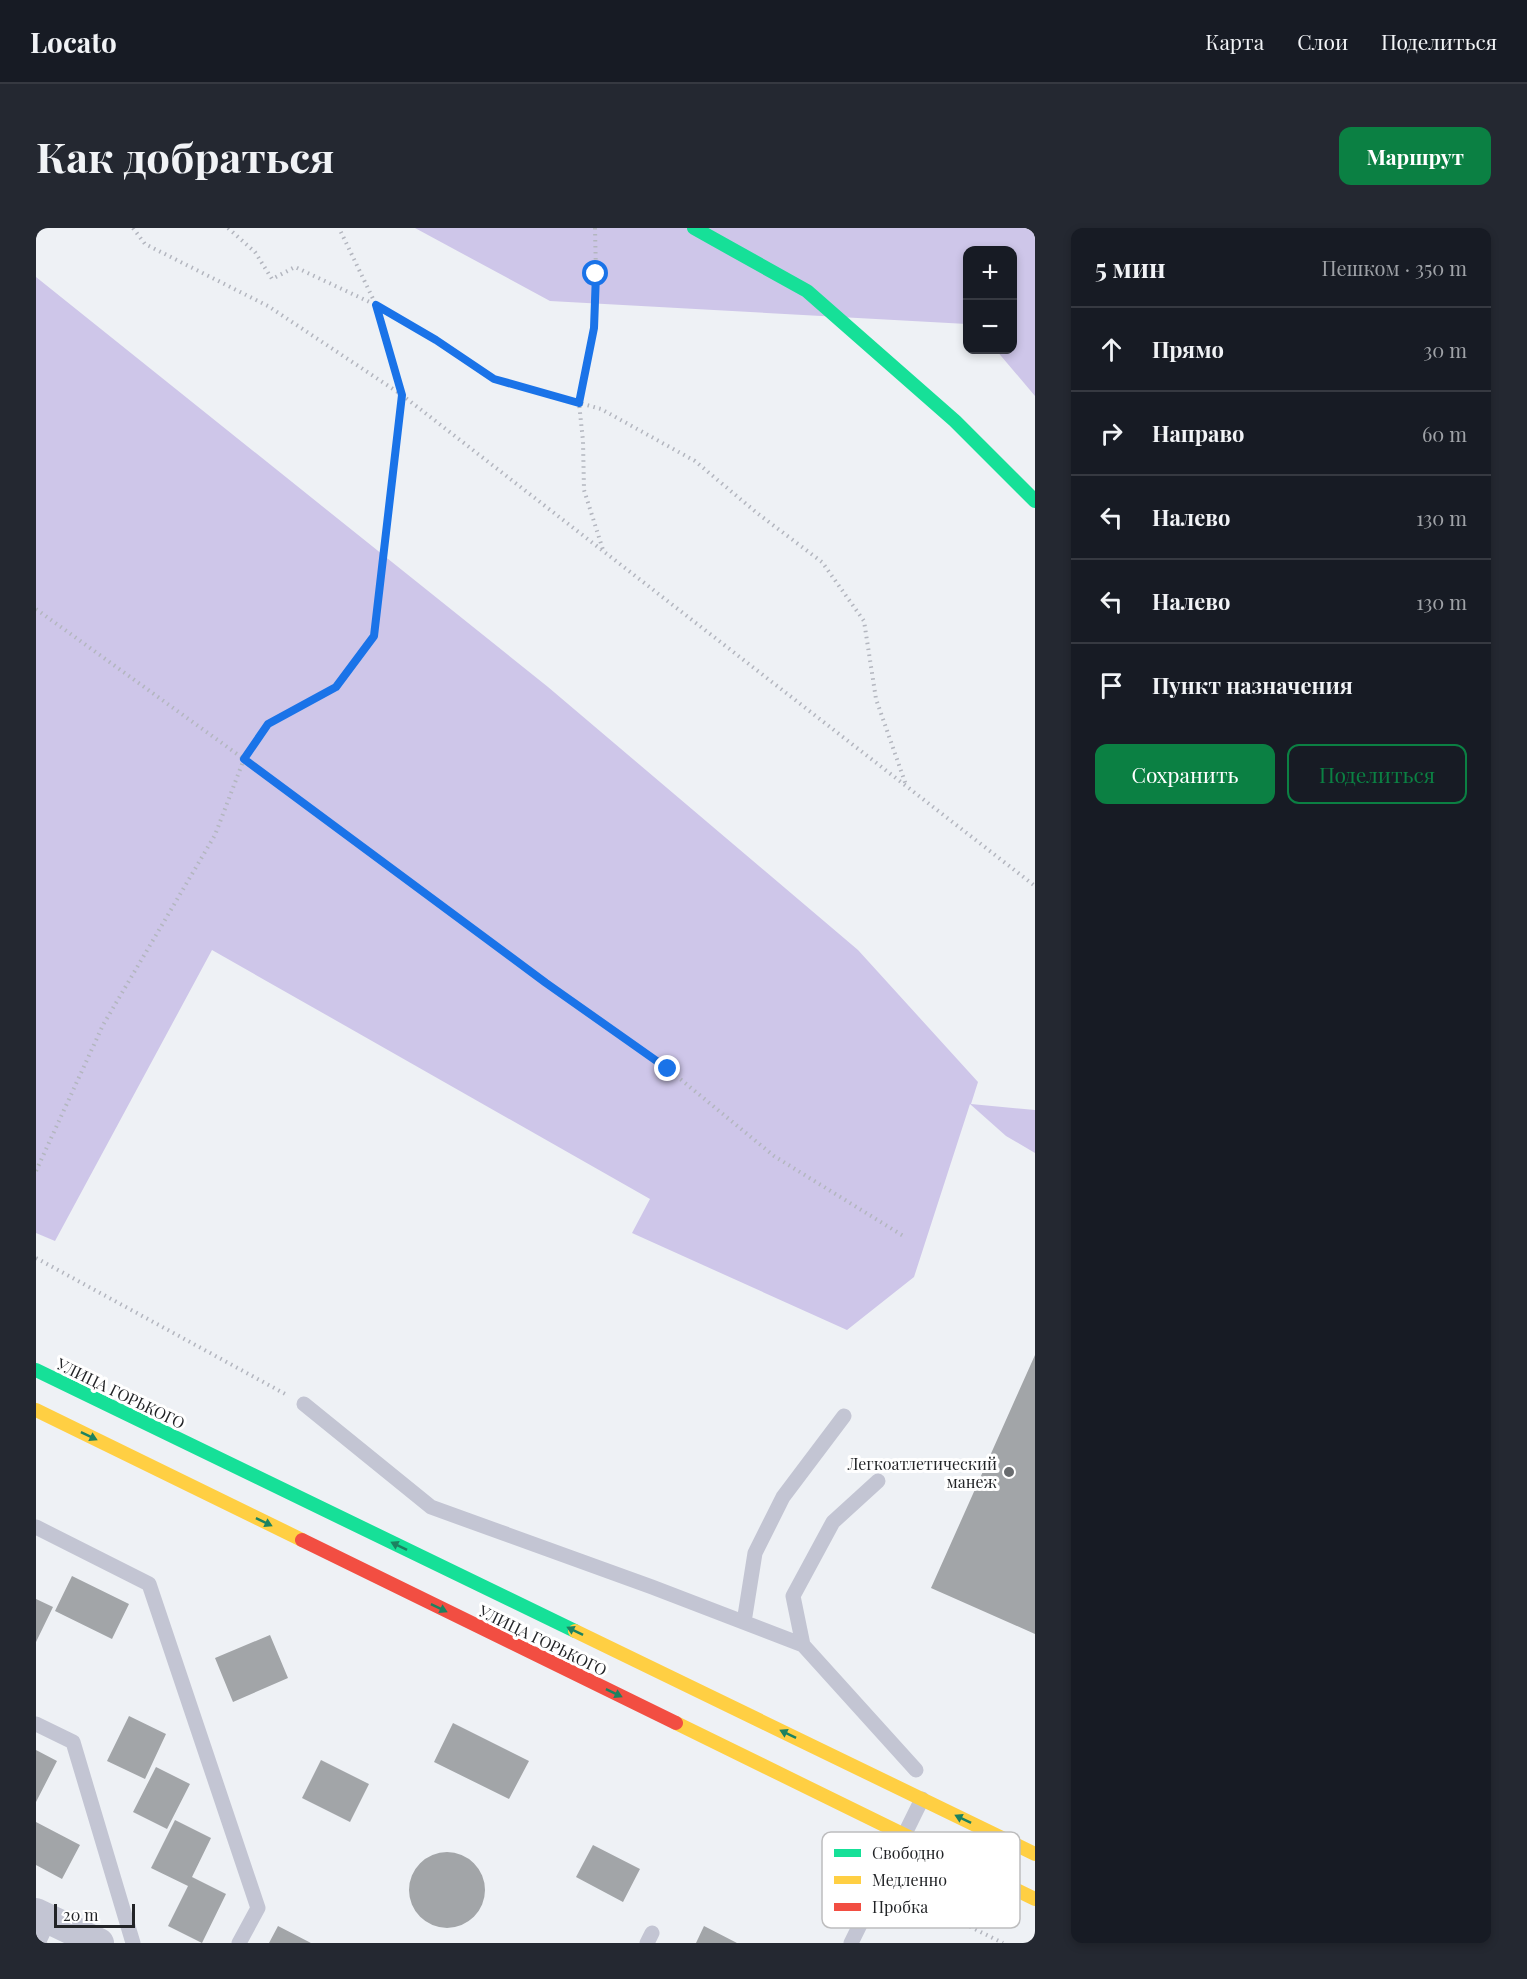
<!DOCTYPE html>
<html lang="ru">
<head>
<meta charset="utf-8">
<style>
	body { margin:0; font-family:"Playfair Display",serif; background:#242831; color:#f1f3f6 }
	.controls { position:absolute; right:18px; top:18px; display:grid; overflow:hidden; border-radius:12px; box-shadow:0 3px 9px #0003 }
	.controls button { width:54px; height:54px; display:grid; place-items:center; padding:0; border:0; border-bottom:2px solid #363941; background:#171b24; color:#f1f3f6; font:30px sans-serif }
	.scale { position:absolute; left:18px; bottom:15px; width:81px; box-sizing:border-box; padding-left:6px; border:3px solid #222427; border-top:0; font-size:16px; line-height:21px; white-space:nowrap; color:#222427; -webkit-text-stroke:4px #fff; paint-order:stroke }
	.stop { position:absolute; width:18px; height:18px; margin:-14px; border:4px solid #1a73e8; border-radius:50%; background:#fff }
	.stop.end { background:#1a73e8; border-color:#fff; box-shadow:0 2px 6px #0008 }
	.list { margin:0; padding:0; list-style:none }
	h2 { display:flex; justify-content:space-between; align-items:center; height:78px; margin:0; padding:0 24px; font-size:26px }
	h2 small { font-size:20px; font-weight:400; color:#9ea1a6 }
	.list li { display:grid; grid-template-columns:39px 1fr auto; gap:18px; align-items:center; box-sizing:border-box; height:84px; padding:0 24px; border-top:2px solid #363941 }
	.list b { display:block; font-size:22px; white-space:nowrap }
	.list em { font-size:20px; font-style:normal; color:#9ea1a6 }
	.actions { display:flex; gap:12px; padding:18px 24px }
	.actions a { flex:1; padding:14px 0; border:2px solid #0b8043; border-radius:12px; text-align:center; font-size:21px; color:#0b8043 }
	.actions .main { background:#0b8043; color:#fff }
	.icon { flex:none; width:33px; height:33px; fill:none; stroke:currentColor; stroke-width:2; stroke-linecap:round; stroke-linejoin:round }
	.map { position:relative; flex:none; width:999px; height:1715px; overflow:hidden; border-radius:12px }
	header { display:flex; align-items:center; gap:36px; box-sizing:border-box; height:84px; padding:0 30px; background:#171b24; border-bottom:2px solid #363941 }
	header strong { font-size:28px }
	nav { display:flex; gap:33px; margin-inline-start:auto; font-size:21px }
	.intro { display:flex; align-items:center; justify-content:space-between; box-sizing:border-box; height:144px; padding:0 36px }
	h1 { margin:0; font-size:42px }
	.button { padding:15px 27px; border-radius:12px; background:#0b8043; color:#fff; font-size:21px; font-weight:700 }
	main { display:flex; gap:36px; padding:0 36px }
	aside { flex:1; background:#171b24; border-radius:12px; box-shadow:0 3px 9px #0003 }
	.map>svg:first-child { display:block }
	.forest { fill:#cec6e9 }
	.building { fill:#a2a5a8 }
	.lines { fill:none; stroke-linecap:round; stroke-linejoin:round }
	.path { stroke:#b3b6bf; stroke-width:4; stroke-dasharray:1.5 4.5; stroke-linecap:butt }
	.lane { stroke:#c3c5d3; stroke-width:15 }
	.street { stroke:#c3c5d3; stroke-width:30 }
	.fast { stroke:#16e098; stroke-width:14 }
	.slow { stroke:#ffcf43; stroke-width:14 }
	.jam { stroke:#f24e42; stroke-width:14 }
	.oneway { fill:#1c8260 }
	.route { stroke:#1a73e8; stroke-width:8 }
	.poi-dot { fill:#696c6f; stroke:#fff; stroke-width:2 }
	.labels { text-anchor:middle; dominant-baseline:central; stroke-width:6; stroke-linejoin:round; paint-order:stroke }
	.street-label { font-size:16px; fill:#222427; stroke:#fff }
	.poi-label { font-size:16px; fill:#222427; stroke:#fff; text-anchor:end }
	.key { fill:#fff; stroke:#bdbdbe; stroke-width:1.5 }
	.key-label { font-size:16px; fill:#222427 }
</style>
</head>
<body>
<header>
<strong>Locato</strong>
<nav><a>Карта</a><a>Слои</a><a>Поделиться</a></nav>
</header>
<div class="intro"><h1>Как добраться</h1><a class="button">Маршрут</a></div>
<main>
<div class="map">
<svg width="999" height="1715" viewBox="0 0 999 1715">
	<rect width="100%" height="100%" fill="#eef1f5"/>
	<path class="forest" d="M 379,0 L 999,0 L 999,168 L 960,122 L 976,122 L 976,22 L 932,22 L 931,96 L 514,73 Z
		M 0,49 L 512,459 L 822,722 L 942,854 L 935,876 L 999,882 L 999,925 L 970,908 L 934,876 L 878,1049 L 811,1102 L 596,1005 L 614,971 L 176,722 L 19,1013 L 0,1005 Z"/>
	<path class="building" d="M 999,1127 L 999,1406 L 895,1360 Z
		M 36,1348 L 93,1376 L 76,1411 L 19,1383 Z
		M 0,1371 L 17,1379 L 0,1414 Z
		M 234,1407 L 252,1450 L 197,1474 L 179,1430 Z
		M 93,1488 L 130,1506 L 109,1551 L 71,1533 Z
		M 417,1495 L 493,1533 L 473,1571 L 398,1534 Z
		M 0,1522 L 21,1533 L 0,1574 Z
		M 285,1532 L 333,1556 L 314,1594 L 266,1570 Z
		M 120,1539 L 154,1556 L 131,1601 L 97,1584 Z
		M 139,1592 L 175,1610 L 156,1649 L 190,1666 L 166,1715 L 132,1698 L 152,1658 L 115,1640 Z
		M 0,1594 L 44,1617 L 26,1651 L 0,1637 Z
		M 557,1617 L 604,1641 L 587,1674 L 540,1649 Z
		M373 1662a38 38 0 1 1 76 0a38 38 0 1 1-76 0Z
		M 242,1698 L 275,1715 L 233,1715 Z
		M 668,1698 L 701,1715 L 660,1715 Z"/>
	<g class="lines">
		<path class="path" d="M 97,0 L 109,16 L 232,78 L 366,167 L 999,658
			M 192,0 L 219,24 L 236,51 L 259,39 L 340,77 L 400,112 L 458,151 L 565,181 L 659,233 L 721,285 L 786,334 L 828,393 L 840,471 L 870,557
			M 559,0 L 560,46 L 558,100 L 543,175 L 547,213 L 548,262 L 567,322
			M 0,381 L 208,531 L 510,755 L 632,841 L 738,928 L 869,1009
			M 0,943 L 67,797 L 179,607 L 208,531 L 232,496 L 300,459 L 338,408 L 366,167 L 340,77 L 303,0
			M 0,1030 L 251,1167
			M 795,1606 L 829,1638
			M 864,1664 L 967,1715
			M 878,1694 L 897,1655"/>
		<path class="lane" d="M 268,1176 L 395,1279 L 616,1359 L 767,1417
			M 842,1253 L 797,1294 L 757,1368 L 767,1417 L 880,1542
			M 0,1299 L 113,1356 L 222,1680 L 203,1715
			M 708,1394 L 719,1325 L 747,1269 L 808,1188
			M 0,1496 L 37,1514 L 97,1715
			M 2,1715 L 13,1692
			M 611,1715 L 616,1705
			M 815,1715 L 886,1571"/>
		<path class="street" d="M 0,1685 L 63,1715"/>
		<path class="fast" d="M 658,0 L 771,63 L 919,193 L 999,273
			M 0,1142 L 539,1403"/>
		<path class="slow" d="M 0,1182 L 266,1312
			M 539,1403 L 999,1626
			M 640,1495 L 999,1671"/>
		<path class="jam" d="M 266,1312 L 640,1495"/>
	</g>
	<defs><path id="oneway-solid" d="M-6-.8H1V-3.2L6.5 0L1 3.2V.8H-6Z" transform="scale(1.5)"/></defs>
	<g class="oneway">
		<use href="#oneway-solid" transform="translate(53 1208) rotate(26)"/>
		<use href="#oneway-solid" transform="translate(228 1294) rotate(26)"/>
		<use href="#oneway-solid" transform="translate(363 1318) rotate(-154)"/>
		<use href="#oneway-solid" transform="translate(403 1380) rotate(26)"/>
		<use href="#oneway-solid" transform="translate(539 1403) rotate(-154)"/>
		<use href="#oneway-solid" transform="translate(578 1465) rotate(26)"/>
		<use href="#oneway-solid" transform="translate(752 1506) rotate(-154)"/>
		<use href="#oneway-solid" transform="translate(927 1591) rotate(-154)"/>
	</g>
	<g class="lines">
		<path class="route" d="M 560,46 L 558,100 L 543,175 L 458,151 L 400,112 L 340,77 L 366,167 L 338,408 L 300,459 L 232,496 L 208,531 L 510,755 L 632,841"/>
	</g>
	<circle class="poi-dot" cx="973" cy="1244" r="6"/>
	<g class="labels">
		<g class="street-label">
			<text transform="translate(85 1165) rotate(26)">УЛИЦА ГОРЬКОГО</text>
			<text transform="translate(507 1412) rotate(26)">УЛИЦА ГОРЬКОГО</text>
		</g>
		<g class="poi-label">
			<text x="961" y="1235">Легкоатлетический<tspan x="961" dy="18">манеж</tspan></text>
		</g>
	</g>
	<rect x="786" y="1604" width="198" height="96" rx="9" class="key"/>
	<rect x="798" y="1621" width="27" height="8" fill="#16e098"/>
	<rect x="798" y="1648" width="27" height="8" fill="#ffcf43"/>
	<rect x="798" y="1675" width="27" height="8" fill="#f24e42"/>
	<g class="key-label">
		<text x="836" y="1631">Свободно</text>
		<text x="836" y="1658">Медленно</text>
		<text x="836" y="1685">Пробка</text>
	</g>
</svg>
<div class="controls">
<button>+</button>
<button>−</button>
</div>
<div class="scale">20 m</div>
<div class="stop" style="left:560px;top:46px"></div>
<div class="stop end" style="left:632px;top:841px"></div>
</div>
<aside>
<h2>5 мин<small>Пешком · 350 m</small></h2>
<ul class="list">
<li><svg class="icon" aria-label="ahead" viewBox="0 0 24 24"><path d="M12 20V5M6 11l6-6 6 6"/></svg><div><b>Прямо</b></div><em>30 m</em></li>
<li><svg class="icon" aria-label="right" viewBox="0 0 24 24"><path d="M7 20v-9h11M14 6l5 5-5 5"/></svg><div><b>Направо</b></div><em>60 m</em></li>
<li><svg class="icon" aria-label="left" viewBox="0 0 24 24"><path d="M17 20v-9H6M10 6l-5 5 5 5"/></svg><div><b>Налево</b></div><em>130 m</em></li>
<li><svg class="icon" aria-label="left" viewBox="0 0 24 24"><path d="M17 20v-9H6M10 6l-5 5 5 5"/></svg><div><b>Налево</b></div><em>130 m</em></li>
<li><svg class="icon" aria-label="arrive" viewBox="0 0 24 24"><path d="M6 21V4h12l-3 4 3 4H6"/></svg><div><b>Пункт назначения</b></div></li>
</ul>
<div class="actions"><a class="main">Сохранить</a><a>Поделиться</a></div>
</aside>
</main>
</body>
</html>
